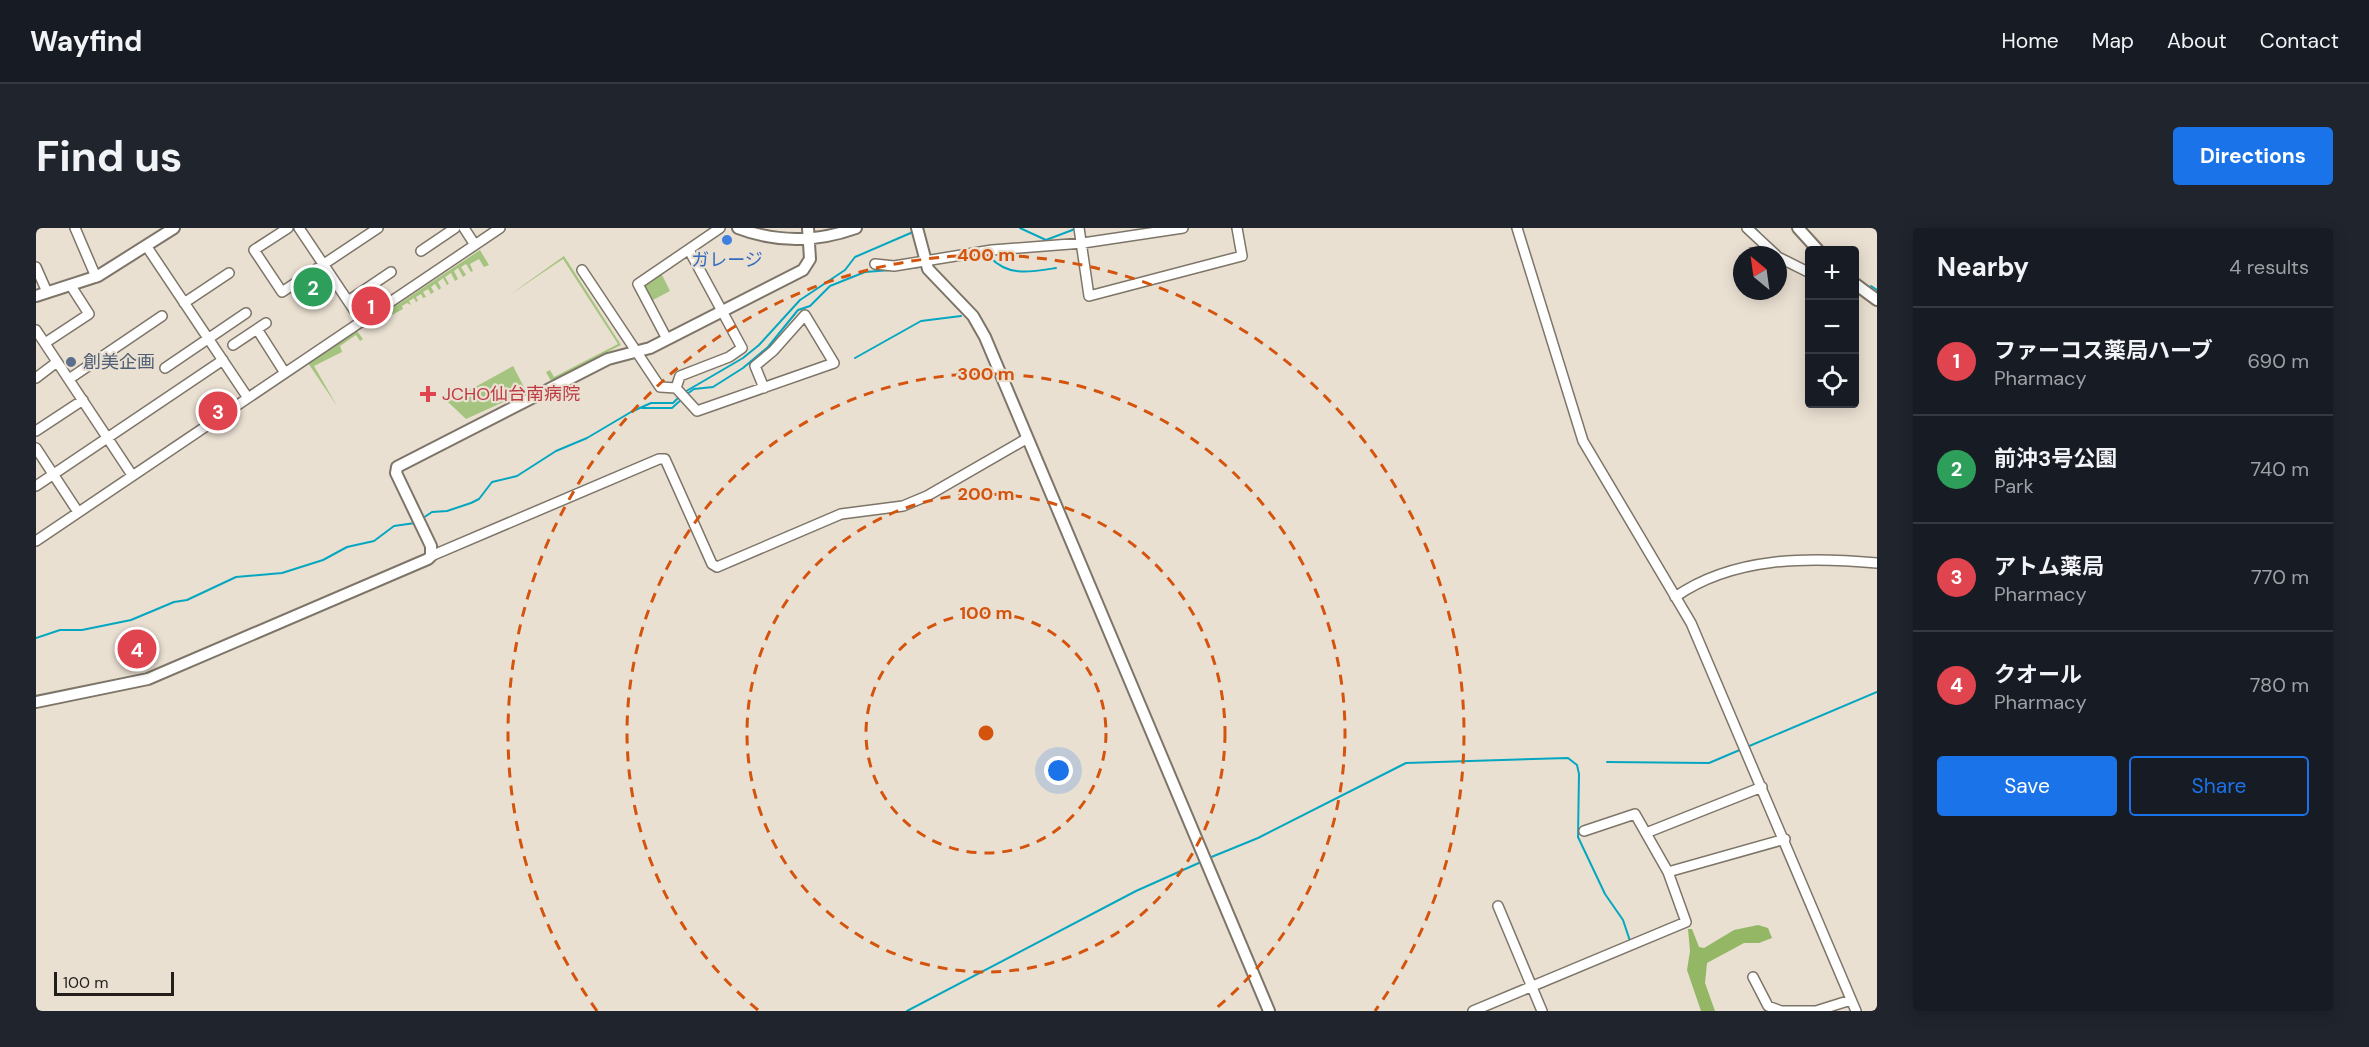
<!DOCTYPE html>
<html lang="en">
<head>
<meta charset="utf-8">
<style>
	body { margin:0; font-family:"DM Sans","Noto Sans JP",sans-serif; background:#20242c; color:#f1f3f6 }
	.controls { position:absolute; right:18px; top:18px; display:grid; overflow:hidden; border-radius:6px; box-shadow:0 3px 15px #0003 }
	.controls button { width:54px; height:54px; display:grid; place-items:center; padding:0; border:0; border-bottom:2px solid #363941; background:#171b24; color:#f1f3f6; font:30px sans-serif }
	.compass { position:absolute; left:1697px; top:18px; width:54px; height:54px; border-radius:50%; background:#171b24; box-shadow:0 3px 15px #0003; rotate:331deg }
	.scale { position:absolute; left:18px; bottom:15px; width:120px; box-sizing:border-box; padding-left:6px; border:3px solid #221f1a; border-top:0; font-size:16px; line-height:21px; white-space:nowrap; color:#221f1a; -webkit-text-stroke:4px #eae0d2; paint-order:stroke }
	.you { position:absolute; left:1023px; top:543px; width:21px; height:21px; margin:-15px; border:4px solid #fff; border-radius:50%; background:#1a73e8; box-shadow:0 0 0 9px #1a73e833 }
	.badge { display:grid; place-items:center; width:39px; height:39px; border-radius:50%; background:#1a73e8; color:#fff; font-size:20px; font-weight:700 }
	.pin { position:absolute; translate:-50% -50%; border:3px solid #fff; box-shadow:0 2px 6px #0006 }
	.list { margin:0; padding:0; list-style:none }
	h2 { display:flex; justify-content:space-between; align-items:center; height:78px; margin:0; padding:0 24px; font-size:26px }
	h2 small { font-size:20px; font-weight:400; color:#9ea1a6 }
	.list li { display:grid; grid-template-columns:39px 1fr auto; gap:18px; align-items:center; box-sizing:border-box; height:108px; padding:0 24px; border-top:2px solid #363941 }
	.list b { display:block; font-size:22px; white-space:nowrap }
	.list p { margin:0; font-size:20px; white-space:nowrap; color:#9ea1a6 }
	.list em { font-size:20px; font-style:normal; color:#9ea1a6 }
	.actions { display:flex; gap:12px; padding:18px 24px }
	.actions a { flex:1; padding:14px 0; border:2px solid #1a73e8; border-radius:6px; text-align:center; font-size:21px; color:#1a73e8 }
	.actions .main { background:#1a73e8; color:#fff }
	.icon { flex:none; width:33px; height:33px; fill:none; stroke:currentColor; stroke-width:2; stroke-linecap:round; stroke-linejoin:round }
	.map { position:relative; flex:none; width:1841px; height:783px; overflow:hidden; border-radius:6px }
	header { display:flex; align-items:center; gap:36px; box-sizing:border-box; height:84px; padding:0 30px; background:#171b24; border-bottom:2px solid #363941 }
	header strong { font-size:28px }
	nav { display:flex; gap:33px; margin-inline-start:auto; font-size:21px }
	.intro { display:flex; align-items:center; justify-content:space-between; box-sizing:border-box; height:144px; padding:0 36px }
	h1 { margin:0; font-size:42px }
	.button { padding:15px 27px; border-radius:6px; background:#1a73e8; color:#fff; font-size:21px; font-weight:700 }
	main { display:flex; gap:36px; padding:0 36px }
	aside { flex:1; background:#171b24; border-radius:6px; box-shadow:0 3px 15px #0003 }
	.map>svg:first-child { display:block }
	.green { fill:#a4c47f }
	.forest { fill:#93b765 }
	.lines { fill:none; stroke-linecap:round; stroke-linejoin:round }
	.stream { stroke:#05a7c0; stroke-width:2 }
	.minor-casing { stroke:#7d7568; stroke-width:12 }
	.tertiary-casing { stroke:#7d7568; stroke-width:14 }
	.minor { stroke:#fff; stroke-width:9 }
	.tertiary { stroke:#fff; stroke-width:10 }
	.ring { fill:none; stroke:#d4530d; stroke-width:3; stroke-dasharray:10 8 }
	.shop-dot { fill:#3f7fe0; stroke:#eae0d2; stroke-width:2 }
	.service-dot { fill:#5c6f8a; stroke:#eae0d2; stroke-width:2 }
	.health-dot { fill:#e0444e; stroke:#eae0d2; stroke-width:2 }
	.labels { text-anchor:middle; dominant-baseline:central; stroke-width:4.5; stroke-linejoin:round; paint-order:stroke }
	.shop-label { font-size:18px; fill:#366cbe; stroke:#eae0d2 }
	.service-label { font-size:18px; fill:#4e5e75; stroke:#eae0d2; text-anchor:start }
	.health-label { font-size:18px; fill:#be3a42; stroke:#eae0d2; text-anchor:start }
	.centre { fill:#d4530d; stroke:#eae0d2; stroke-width:3 }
	.ring-label { font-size:18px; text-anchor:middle; font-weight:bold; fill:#d4530d; stroke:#eae0d2; stroke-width:4.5; stroke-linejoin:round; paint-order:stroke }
</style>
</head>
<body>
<header>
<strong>Wayfind</strong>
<nav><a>Home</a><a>Map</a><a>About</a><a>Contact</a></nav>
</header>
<div class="intro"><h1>Find us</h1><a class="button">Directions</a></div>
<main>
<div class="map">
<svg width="1841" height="783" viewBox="0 0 1841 783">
	<rect width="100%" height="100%" fill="#eae0d2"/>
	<path class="green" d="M 444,22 L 453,37 L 448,39 L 443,31 L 434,36 L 437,43 L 435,44 L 430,36 L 425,39 L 430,47 L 427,49 L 422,40 L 418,43 L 422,51 L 419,53 L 415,45 L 409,49 L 413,56 L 411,57 L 407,50 L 402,54 L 405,60 L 403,62 L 399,56 L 395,59 L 398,64 L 395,66 L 392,61 L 387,64 L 390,69 L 387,70 L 385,66 L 380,69 L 382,73 L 380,74 L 378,70 L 373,73 L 375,77 L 371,75 L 366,78 L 367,81 L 339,96 L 337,93 Z
		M 528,28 L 585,117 L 515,153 L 510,144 L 514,142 L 518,149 L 582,116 L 527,31 L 472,68 Z
		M 288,44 L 297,56 L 267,75 L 258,61 Z
		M 625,45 L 634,63 L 615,73 L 607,60 L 609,55 Z
		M 321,103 L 327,111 L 324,113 L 320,107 L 304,118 L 306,124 L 278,138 L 301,178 L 272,135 Z
		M 477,138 L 489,161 L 483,167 L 430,191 L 412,174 Z"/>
	<path class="forest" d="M 1722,697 L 1732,700 L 1736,710 L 1723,715 L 1708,715 L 1671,735 L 1669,755 L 1679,783 L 1665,783 L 1651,742 L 1654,723 L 1652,701 L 1656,701 L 1663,719 L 1668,720 L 1698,702 Z"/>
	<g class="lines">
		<path class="stream" d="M 984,0 L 1010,12 L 1039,1
			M 1719,0 L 1727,9
			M 954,29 C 972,49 995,44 1020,40
			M 1763,35 L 1774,39
			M 867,41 L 884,39
			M 1835,58 L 1841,62
			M 819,130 L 885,93 L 925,88
			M 647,165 L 707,130 L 723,117 L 764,72 L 809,42 L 819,29 L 877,4
			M 651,166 L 658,161 L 677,159 L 707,140 L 732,119 L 762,82 L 774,78 L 794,58 L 829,44 L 855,42
			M 606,180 L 636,180 L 647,170
			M 387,290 L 396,284 L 411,283 L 435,275 L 443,271 L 456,254 L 481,248 L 520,223 L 551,210 L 595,184 L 615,175 L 637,175 L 643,169
			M 0,410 L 24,402 L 46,402 L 95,392 L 138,374 L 151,372 L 200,349 L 246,345 L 287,332 L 311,319 L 338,313 L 358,298 L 379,295
			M 1711,519 L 1841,464
			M 1571,534 L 1673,535 L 1706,521
			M 1173,630 L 1222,610 L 1370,535 L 1532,530 L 1541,537 L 1543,546 L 1542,609 L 1569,666 L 1587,692 L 1594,713
			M 871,783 L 1100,663 L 1165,634"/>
		<defs>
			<path id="minor" d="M 39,0 L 60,49
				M 252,0 L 218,22 L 246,64 L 342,0
				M 263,0 L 326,94
				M 428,0 L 439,17
				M 1043,0 L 1053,68 L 1206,28 L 1201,0
				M 1481,0 L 1547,213 L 1655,395 L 1820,783
				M 1711,0 L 1740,27
				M 111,19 L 212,170
				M 385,23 L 419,0
				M 1742,29 L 1774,45
				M 839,36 L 858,38 L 956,22 L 1047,15 L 1147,0
				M 0,39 L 11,64
				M 546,42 L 624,159 L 640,160 L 661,183 L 798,135 L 769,87 L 737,123 L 719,138 L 728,160
				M 312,73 L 355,44
				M 148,75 L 193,45
				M 221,101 L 249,145
				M 0,102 L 96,247
				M 631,111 L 602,56 L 684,0
				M 9,115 L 53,86 L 35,58
				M 197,117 L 230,95
				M 129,140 L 210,85
				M 0,150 L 21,134
				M 33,151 L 126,88
				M 640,160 L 644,148 L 693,129 L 706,120 L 653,22
				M 0,203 L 47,172
				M 0,220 L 42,284
				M 0,258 L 187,132
				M 0,313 L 464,0
				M 395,328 L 623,231 L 629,231 L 676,336 L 681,339 L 805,286 L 867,278 L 891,268 L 990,211
				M 1639,369 C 1698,328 1773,329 1841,335
				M 1548,603 L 1599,586 L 1632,644
				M 1610,605 L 1726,559
				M 1462,678 L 1506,783
				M 1717,749 L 1732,778 L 1745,783
				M 1437,783 L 1650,694 L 1632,644 L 1749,611
				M 1747,783 L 1778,783
				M 1780,783 L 1815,772"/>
			<path id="tertiary" d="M 702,0 C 741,15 781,14 820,0
				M 881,0 L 892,41 L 937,88 L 949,109 L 1233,783
				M 1762,0 L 1782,22
				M 1818,55 L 1841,72
				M 0,68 L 62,48 L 138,0
				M 0,474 L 112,451 L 392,331 L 395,328 L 395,318 L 360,245 L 361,239 L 572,131 L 614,120 L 767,42 L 774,31 L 772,0"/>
		</defs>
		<use href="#minor" class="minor-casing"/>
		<use href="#tertiary" class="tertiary-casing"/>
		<use href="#minor" class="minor"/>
		<use href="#tertiary" class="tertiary"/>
	</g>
	<g class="ring">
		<circle cx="950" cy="505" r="120"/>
		<circle cx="950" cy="505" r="239"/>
		<path d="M722 782A359 359 0 1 1 1178 782"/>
		<path d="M561 783A478 478 0 1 1 1339 783"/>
	</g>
	<circle class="shop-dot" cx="691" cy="12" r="6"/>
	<circle class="service-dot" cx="35" cy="134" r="6"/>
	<path class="health-dot" d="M389 157h6v6h6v6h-6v6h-6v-6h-6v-6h6z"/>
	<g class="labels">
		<g class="shop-label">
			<text x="691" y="32">ガレージ</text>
		</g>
		<g class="service-label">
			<text x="47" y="134">創美企画</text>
		</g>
		<g class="health-label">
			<text x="406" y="166">JCHO仙台南病院</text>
		</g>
	</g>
	<circle cx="950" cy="505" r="9" class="centre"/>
	<g class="ring-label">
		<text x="950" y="33">400 m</text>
		<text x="950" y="152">300 m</text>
		<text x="950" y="272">200 m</text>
		<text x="950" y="391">100 m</text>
	</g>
</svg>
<div class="controls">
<button>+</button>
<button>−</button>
<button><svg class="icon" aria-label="locate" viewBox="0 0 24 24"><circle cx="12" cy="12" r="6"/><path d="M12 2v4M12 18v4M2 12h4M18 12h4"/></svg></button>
</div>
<svg class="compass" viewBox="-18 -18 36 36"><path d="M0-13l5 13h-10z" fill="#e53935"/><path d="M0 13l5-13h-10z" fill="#9ea1a6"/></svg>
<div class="scale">100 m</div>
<div class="you"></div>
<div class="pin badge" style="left:335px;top:78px;background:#e0444e">1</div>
<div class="pin badge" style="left:277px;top:59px;background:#2e9e5b">2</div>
<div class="pin badge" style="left:182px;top:183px;background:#e0444e">3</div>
<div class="pin badge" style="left:101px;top:421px;background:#e0444e">4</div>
</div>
<aside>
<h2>Nearby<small>4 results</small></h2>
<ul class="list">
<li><span class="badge" style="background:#e0444e">1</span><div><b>ファーコス薬局ハーブ</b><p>Pharmacy</p></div><em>690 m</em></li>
<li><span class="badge" style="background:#2e9e5b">2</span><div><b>前沖3号公園</b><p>Park</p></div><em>740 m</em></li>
<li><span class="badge" style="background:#e0444e">3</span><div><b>アトム薬局</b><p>Pharmacy</p></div><em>770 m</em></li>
<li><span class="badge" style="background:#e0444e">4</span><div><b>クオール</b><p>Pharmacy</p></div><em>780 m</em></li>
</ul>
<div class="actions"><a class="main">Save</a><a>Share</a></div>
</aside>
</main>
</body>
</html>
